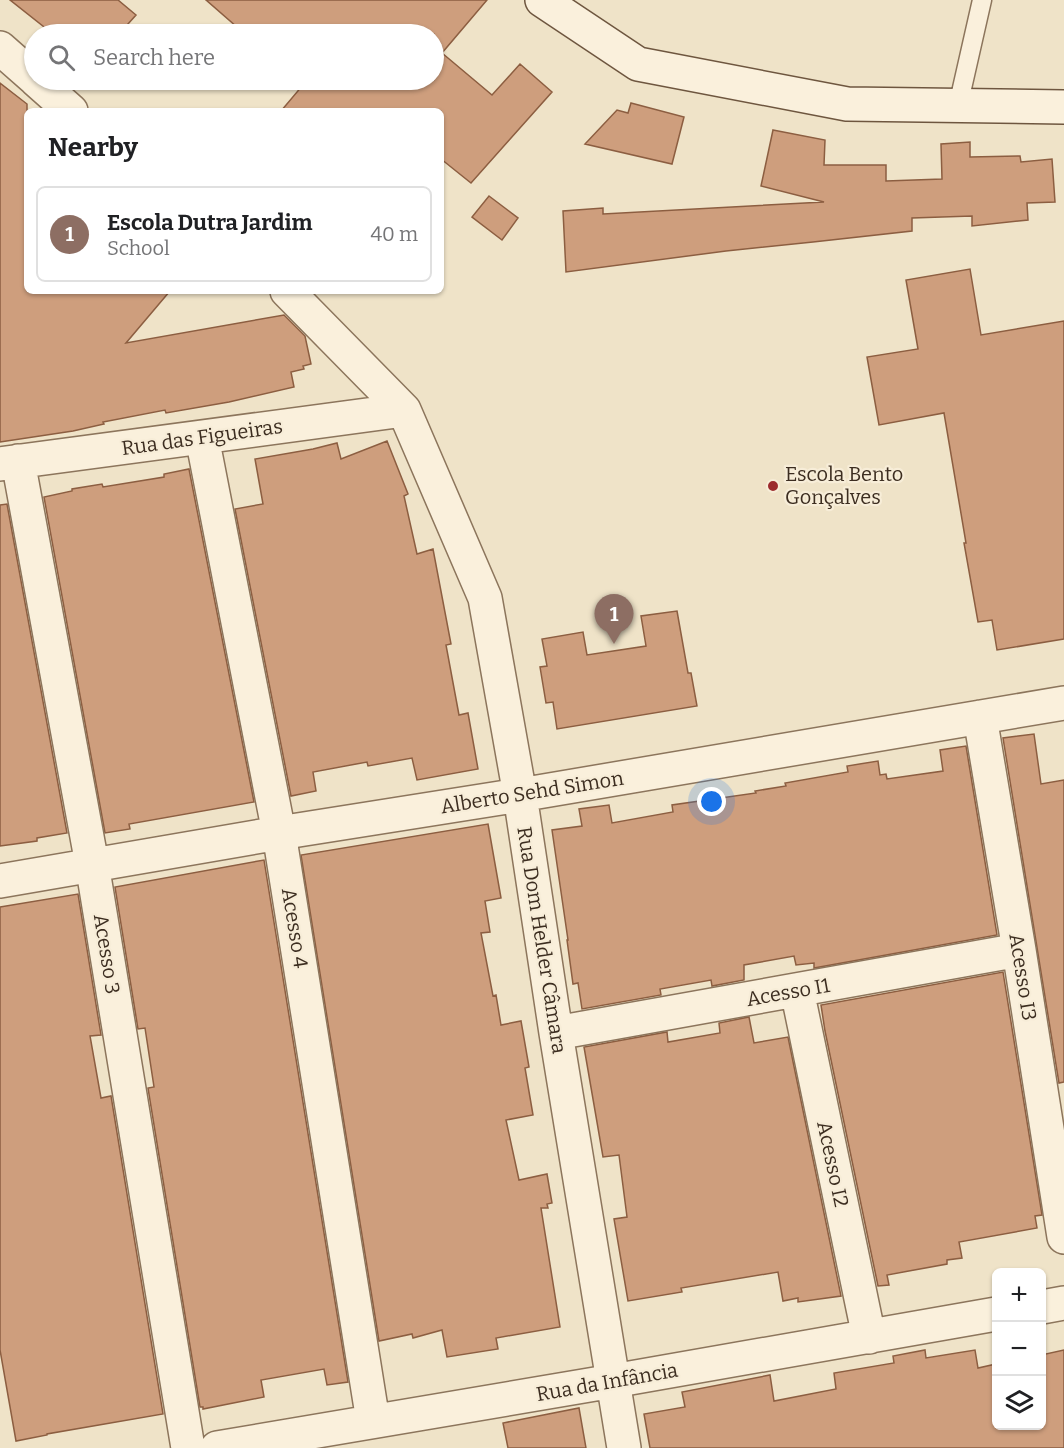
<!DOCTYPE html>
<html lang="en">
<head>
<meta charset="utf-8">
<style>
	body { margin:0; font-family:Bitter,serif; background:#f6f6f6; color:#202124 }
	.controls { position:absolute; right:18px; bottom:18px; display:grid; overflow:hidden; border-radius:9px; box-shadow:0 2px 4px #0004 }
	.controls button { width:54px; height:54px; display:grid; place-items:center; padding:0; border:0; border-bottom:2px solid #e0e0e0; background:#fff; color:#202124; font:30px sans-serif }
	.you { position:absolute; left:712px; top:802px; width:21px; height:21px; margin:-15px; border:4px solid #fff; border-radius:50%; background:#1a73e8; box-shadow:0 0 0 9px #1a73e833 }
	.badge { display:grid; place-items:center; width:39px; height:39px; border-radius:50%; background:#0b8043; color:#fff; font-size:20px; font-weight:700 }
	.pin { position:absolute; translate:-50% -50px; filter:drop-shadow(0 2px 3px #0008) }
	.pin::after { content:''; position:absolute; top:32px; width:21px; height:18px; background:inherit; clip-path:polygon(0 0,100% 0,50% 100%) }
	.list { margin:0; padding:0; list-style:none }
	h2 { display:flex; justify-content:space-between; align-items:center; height:78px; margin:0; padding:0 24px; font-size:26px }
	h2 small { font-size:20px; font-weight:400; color:#757577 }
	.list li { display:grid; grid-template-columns:39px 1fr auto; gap:18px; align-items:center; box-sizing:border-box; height:96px; margin:0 12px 12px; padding:0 12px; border:2px solid #e0e0e0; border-radius:9px }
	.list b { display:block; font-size:22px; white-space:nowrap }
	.list p { margin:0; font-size:20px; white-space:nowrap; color:#757577 }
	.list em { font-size:20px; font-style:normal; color:#757577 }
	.icon { flex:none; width:33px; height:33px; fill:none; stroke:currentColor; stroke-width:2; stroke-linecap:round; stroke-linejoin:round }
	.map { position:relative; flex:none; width:1064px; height:1448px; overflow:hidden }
	.search { position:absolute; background:#fff; box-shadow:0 2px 4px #0004; left:24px; top:24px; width:420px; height:66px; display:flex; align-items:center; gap:15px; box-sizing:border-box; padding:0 21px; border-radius:33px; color:#757577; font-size:22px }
	.panel { position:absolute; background:#fff; box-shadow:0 2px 4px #0004; left:24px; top:108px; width:420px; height:186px; border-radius:9px }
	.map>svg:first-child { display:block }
	.building { fill:#ce9e7d; stroke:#8c5e41; stroke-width:1.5 }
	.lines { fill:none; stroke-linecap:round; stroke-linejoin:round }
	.lane-casing { stroke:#8c755c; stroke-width:21 }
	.street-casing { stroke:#8c755c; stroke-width:36 }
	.secondary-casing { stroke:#6e563f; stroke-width:36 }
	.lane { stroke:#faf0dc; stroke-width:18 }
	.street { stroke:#faf0dc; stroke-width:33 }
	.secondary { stroke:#faf0dc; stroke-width:33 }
	.poi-dot { fill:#9c2b2d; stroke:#f7edd8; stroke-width:2 }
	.labels { text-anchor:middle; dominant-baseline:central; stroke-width:4.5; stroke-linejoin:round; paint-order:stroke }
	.street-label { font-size:20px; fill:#3c2d20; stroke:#f7edd8 }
	.poi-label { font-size:20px; fill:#3c2d20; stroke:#f7edd8; text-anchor:start }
</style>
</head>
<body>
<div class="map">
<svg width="1064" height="1448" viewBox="0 0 1064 1448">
	<rect width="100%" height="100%" fill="#efe3c8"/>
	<path class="building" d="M 10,0 L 118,0 L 136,15 L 119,34 L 53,34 Z
		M 206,0 L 487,0 L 442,53 L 492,95 L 520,64 L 552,92 L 471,183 L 441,159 L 441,111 L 281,111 L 303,85 L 296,80 L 434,80 L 434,34 L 245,34 Z
		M 0,83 L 27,104 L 27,291 L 170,291 L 126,343 L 284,315 L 305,336 L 311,364 L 303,366 L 304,369 L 291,372 L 294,387 L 229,402 L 166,413 L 165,410 L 103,422 L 104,424 L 73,431 L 0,442 Z
		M 631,103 L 684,117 L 672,164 L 585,144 L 617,110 L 628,113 Z
		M 773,130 L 825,140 L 824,165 L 886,165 L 886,181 L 942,179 L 941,144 L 970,142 L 970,157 L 1020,156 L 1021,162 L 1052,159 L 1055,202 L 1027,203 L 1028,220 L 972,226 L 972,216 L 912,218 L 912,231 L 813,242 L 726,251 L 566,272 L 563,211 L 603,208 L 603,214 L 824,202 L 761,186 Z
		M 489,196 L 518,218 L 502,240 L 472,217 Z
		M 970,269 L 981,335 L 1064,321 L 1064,639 L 997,650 L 992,620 L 978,622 L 964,543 L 966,543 L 944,413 L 879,425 L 867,357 L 918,349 L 906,280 Z
		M 387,441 L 408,494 L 404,496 L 417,554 L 433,549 L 451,644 L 446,645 L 459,715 L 468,713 L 478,769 L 417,780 L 412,758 L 368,766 L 367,762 L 313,772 L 316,791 L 291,796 L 235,509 L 263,504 L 255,459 L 313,449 L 337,443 L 341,459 Z
		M 189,469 L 254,802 L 129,824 L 130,829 L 105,833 L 44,497 L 72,491 L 72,489 L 102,484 L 103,487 L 164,477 L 164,474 Z
		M 7,504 L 67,833 L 37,838 L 37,841 L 0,846 L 0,505 Z
		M 677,611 L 688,673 L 691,673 L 697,706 L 557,729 L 553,702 L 546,703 L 540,667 L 547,666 L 542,639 L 583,632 L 587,655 L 646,646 L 641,616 Z
		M 1034,734 L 1041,784 L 1064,780 L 1064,1082 L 1059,1083 L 1003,738 Z
		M 966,746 L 997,935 L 814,968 L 814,963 L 796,965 L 794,956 L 744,965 L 744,980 L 712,986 L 711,980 L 660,989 L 661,995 L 582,1009 L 578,983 L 573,984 L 567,940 L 568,940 L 552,830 L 582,826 L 579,809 L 609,805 L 612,823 L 673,812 L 672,805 L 756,793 L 755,791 L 786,786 L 785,783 L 848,772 L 847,766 L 878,761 L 880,775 L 886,774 L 887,779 L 943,771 L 940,750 Z
		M 488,824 L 501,898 L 485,901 L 490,932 L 481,933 L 493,996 L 496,995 L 501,1025 L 521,1021 L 529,1067 L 525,1068 L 533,1115 L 506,1120 L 519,1180 L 547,1174 L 552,1203 L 547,1204 L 548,1208 L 541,1208 L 560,1327 L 496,1338 L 498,1349 L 447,1357 L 442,1330 L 413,1338 L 412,1334 L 379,1341 L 301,855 Z
		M 264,860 L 348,1382 L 327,1385 L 324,1369 L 261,1380 L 264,1397 L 203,1409 L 203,1407 L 200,1407 L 148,1088 L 154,1087 L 145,1028 L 138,1029 L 115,887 Z
		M 78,894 L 101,1035 L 90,1036 L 101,1098 L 111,1096 L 163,1414 L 47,1434 L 47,1435 L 16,1441 L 0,1350 L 0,907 Z
		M 1003,972 L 1042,1215 L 1035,1216 L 1037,1228 L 959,1242 L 962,1258 L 947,1260 L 947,1264 L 887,1275 L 889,1285 L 878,1286 L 825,1031 L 821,1005 Z
		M 749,1017 L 754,1043 L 788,1037 L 841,1296 L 798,1302 L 798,1298 L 783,1301 L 778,1272 L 681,1288 L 682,1292 L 628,1301 L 614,1219 L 627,1217 L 619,1155 L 603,1157 L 584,1047 L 667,1032 L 668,1042 L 720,1033 L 719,1023 Z
		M 925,1350 L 926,1358 L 975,1350 L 978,1368 L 996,1364 L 996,1425 L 1041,1425 L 1041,1355 L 1064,1350 L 1064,1448 L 650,1448 L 644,1414 L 685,1407 L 682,1392 L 770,1375 L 774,1401 L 836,1389 L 834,1373 L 894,1363 L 893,1356 Z
		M 579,1408 L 586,1448 L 508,1448 L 503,1423 Z"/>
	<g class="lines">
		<defs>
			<path id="lane" d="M 958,106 L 982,0"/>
			<path id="street" d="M 0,48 L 34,78
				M 36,80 L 71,111
				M 287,291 L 404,410 L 485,598 L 520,795 L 556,1033 L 624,1448
				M 202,437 L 279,833 L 373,1421
				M 18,461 L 92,864 L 188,1448
				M 0,464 L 404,410
				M 980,717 L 1019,950 L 1064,1237
				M 0,881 L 279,833 L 520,795 L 1064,703
				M 797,990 L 869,1337
				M 556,1033 L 1019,950
				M 1042,1307 L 1064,1303
				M 217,1448 L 613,1381 L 996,1314"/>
			<path id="secondary" d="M 542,0 L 638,64 L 847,104 L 1064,107"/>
		</defs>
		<use href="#lane" class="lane-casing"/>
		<use href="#street" class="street-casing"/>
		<use href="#secondary" class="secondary-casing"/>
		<use href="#lane" class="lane"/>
		<use href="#street" class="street"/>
		<use href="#secondary" class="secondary"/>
	</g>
	<circle class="poi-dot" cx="773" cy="486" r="6"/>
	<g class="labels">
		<g class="street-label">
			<text transform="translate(202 437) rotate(-8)">Rua das Figueiras</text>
			<text transform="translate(532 792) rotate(-9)">Alberto Sehd Simon</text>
			<text transform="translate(295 928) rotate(81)">Acesso 4</text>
			<text transform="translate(542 940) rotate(81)">Rua Dom Helder Câmara</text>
			<text transform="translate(107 954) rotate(81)">Acesso 3</text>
			<text transform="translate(1023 977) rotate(81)">Acesso I3</text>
			<text transform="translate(788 992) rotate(-10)">Acesso I1</text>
			<text transform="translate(833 1164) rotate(78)">Acesso I2</text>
			<text transform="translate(607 1382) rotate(-10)">Rua da Infância</text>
		</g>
		<g class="poi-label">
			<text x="785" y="474">Escola Bento<tspan x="785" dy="23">Gonçalves</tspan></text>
		</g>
	</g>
</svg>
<div class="controls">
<button>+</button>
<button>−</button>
<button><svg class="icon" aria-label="layers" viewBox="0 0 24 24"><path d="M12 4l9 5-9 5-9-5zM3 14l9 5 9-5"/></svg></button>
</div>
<div class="you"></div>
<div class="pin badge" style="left:614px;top:644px;background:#8d6e63">1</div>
<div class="search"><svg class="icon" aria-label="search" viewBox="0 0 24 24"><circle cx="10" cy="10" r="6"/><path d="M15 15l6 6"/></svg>Search here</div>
<section class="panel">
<h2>Nearby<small></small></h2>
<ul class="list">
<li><span class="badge" style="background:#8d6e63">1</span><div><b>Escola Dutra Jardim</b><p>School</p></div><em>40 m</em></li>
</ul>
</section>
</div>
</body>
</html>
